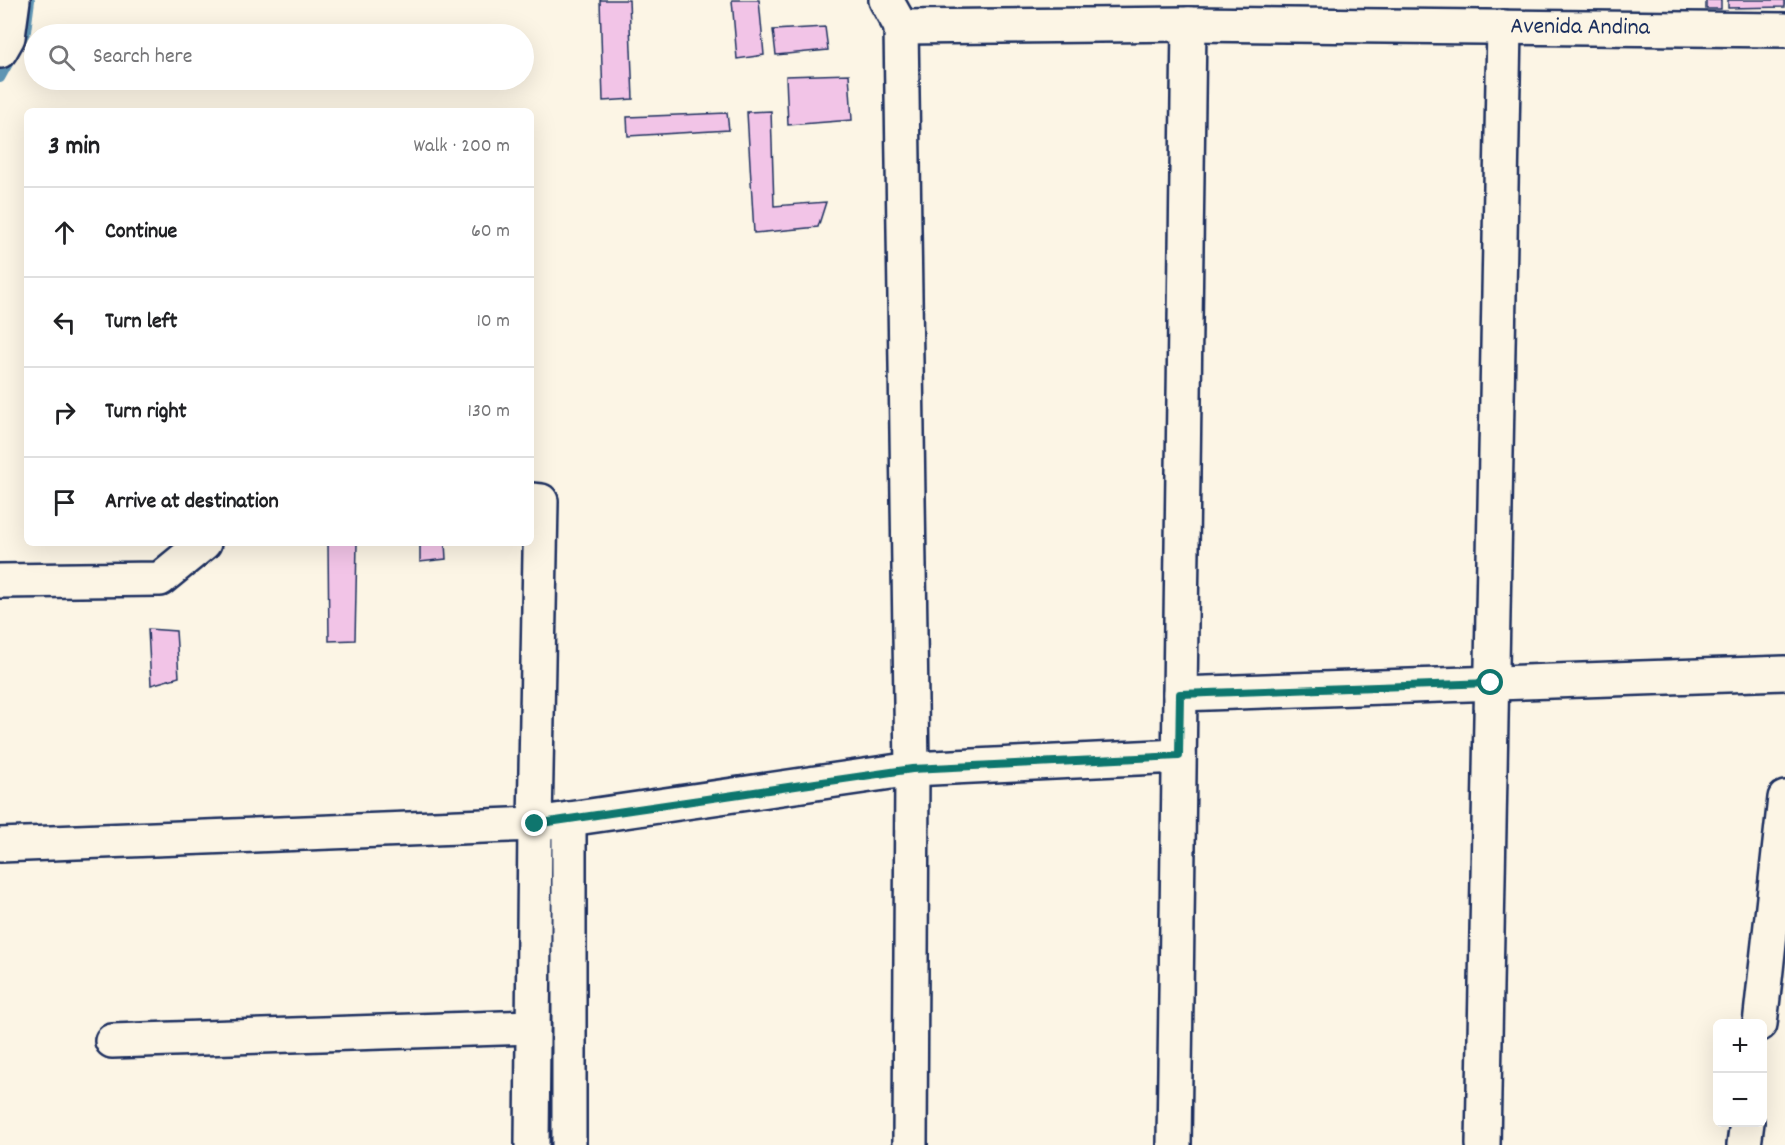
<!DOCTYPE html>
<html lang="en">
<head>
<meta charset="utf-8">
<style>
	body { margin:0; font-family:Dekko,sans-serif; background:#f2f2f2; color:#202124 }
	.controls { position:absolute; right:18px; bottom:18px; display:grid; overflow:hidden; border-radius:9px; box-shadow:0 6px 24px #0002 }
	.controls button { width:54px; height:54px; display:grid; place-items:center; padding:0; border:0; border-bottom:2px solid #e0e0e0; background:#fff; color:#202124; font:30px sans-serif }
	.stop { position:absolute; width:18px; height:18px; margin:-14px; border:4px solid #0f766e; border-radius:50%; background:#fff }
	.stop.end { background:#0f766e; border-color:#fff; box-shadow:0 2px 6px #0008 }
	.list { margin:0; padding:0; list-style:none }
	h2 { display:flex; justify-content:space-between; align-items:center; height:78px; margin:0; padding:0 24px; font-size:26px }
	h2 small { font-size:20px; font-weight:400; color:#757577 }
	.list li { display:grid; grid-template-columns:39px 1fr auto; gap:18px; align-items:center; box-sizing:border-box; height:90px; padding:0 24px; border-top:2px solid #e0e0e0 }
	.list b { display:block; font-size:22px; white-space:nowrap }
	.list em { font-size:20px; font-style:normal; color:#757577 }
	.icon { flex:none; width:33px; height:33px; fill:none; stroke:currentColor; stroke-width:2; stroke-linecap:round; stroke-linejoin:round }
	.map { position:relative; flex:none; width:1785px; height:1145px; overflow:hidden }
	.search { position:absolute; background:#fff; box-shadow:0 6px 24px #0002; left:24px; top:24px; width:510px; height:66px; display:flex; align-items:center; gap:15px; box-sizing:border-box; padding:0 21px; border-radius:33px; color:#757577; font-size:22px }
	.panel { position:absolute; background:#fff; box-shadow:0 6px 24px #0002; left:24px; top:108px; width:510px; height:438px; border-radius:9px }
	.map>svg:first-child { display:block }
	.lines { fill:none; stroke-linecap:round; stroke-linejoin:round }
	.stream { stroke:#5f95b3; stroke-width:10 }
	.building { fill:#f2c4e7; stroke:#1b2f5e; stroke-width:1.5 }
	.minor-casing { stroke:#1b2f5e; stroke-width:38 }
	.minor { stroke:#fcf5e5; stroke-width:33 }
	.route { stroke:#0f766e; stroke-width:8 }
	.labels { text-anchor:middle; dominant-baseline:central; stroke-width:5; stroke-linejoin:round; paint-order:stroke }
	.street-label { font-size:24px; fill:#1b2f5e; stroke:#fcf5e5 }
</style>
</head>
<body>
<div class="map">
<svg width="1785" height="1145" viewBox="0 0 1785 1145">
	<rect width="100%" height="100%" fill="#fcf5e5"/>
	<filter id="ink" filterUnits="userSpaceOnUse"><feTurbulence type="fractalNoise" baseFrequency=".0167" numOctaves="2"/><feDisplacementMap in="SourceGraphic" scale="12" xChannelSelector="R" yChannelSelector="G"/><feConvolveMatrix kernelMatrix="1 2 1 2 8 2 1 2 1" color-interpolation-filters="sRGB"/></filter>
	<g filter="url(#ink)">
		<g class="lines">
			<path class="stream" d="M 0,78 L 26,31 L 30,0"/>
		</g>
		<path class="building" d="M 600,0 L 629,0 L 633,99 L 603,101 Z
			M 732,0 L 759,0 L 764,55 L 737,59 Z
			M 1706,0 L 1721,0 L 1721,9 L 1706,9 Z
			M 1728,0 L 1785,0 L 1785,7 L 1728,8 Z
			M 825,27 L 828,50 L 776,55 L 773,30 Z
			M 849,74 L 852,120 L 788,125 L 786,76 Z
			M 771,111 L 774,206 L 826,202 L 818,227 L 754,233 L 747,112 Z
			M 727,113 L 729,130 L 628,136 L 627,117 Z
			M 328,543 L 357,543 L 355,640 L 329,641 Z
			M 420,543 L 445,543 L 446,559 L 420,562 Z
			M 148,629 L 176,631 L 179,677 L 151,685 Z"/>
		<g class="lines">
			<defs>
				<g id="minor">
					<path id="s1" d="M 886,0 L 901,27 L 1189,24 L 1785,30"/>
					<path d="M 901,27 L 912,769 L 910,1145"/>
					<path d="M 0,51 L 8,37 L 13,0"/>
					<path d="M 531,500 L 541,501 L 535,824 L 532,1145"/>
					<path d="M 0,581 L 160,579 L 204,543"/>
					<path d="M 1180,694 L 1785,673"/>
					<path d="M 0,845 L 535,824 L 912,769 L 1179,756"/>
					<path d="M 1760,1024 L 1785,798"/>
					<path d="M 112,1041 L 533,1027"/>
					<path d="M 569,1145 L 569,819"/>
					<path d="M 1174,1145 L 1189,24"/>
					<path d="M 1483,1145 L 1504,27"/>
					<path d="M 1744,1145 L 1747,1122"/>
				</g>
			</defs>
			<use href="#minor" class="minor-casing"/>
			<use href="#minor" class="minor"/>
		</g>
	</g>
	<g class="lines" filter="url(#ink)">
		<path class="route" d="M 535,824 L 912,769 L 1179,756 L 1180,694 L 1491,683"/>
	</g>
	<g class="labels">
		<g class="street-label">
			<text stroke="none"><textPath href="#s1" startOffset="710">Avenida Andina</textPath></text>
		</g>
	</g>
</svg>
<div class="controls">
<button>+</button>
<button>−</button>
</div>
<div class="stop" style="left:1491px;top:683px"></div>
<div class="stop end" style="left:535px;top:824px"></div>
<div class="search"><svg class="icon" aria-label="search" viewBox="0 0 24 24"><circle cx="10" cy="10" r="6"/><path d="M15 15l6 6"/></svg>Search here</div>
<section class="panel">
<h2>3 min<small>Walk · 200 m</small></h2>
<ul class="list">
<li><svg class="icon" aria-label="ahead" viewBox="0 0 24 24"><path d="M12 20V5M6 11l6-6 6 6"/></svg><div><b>Continue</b></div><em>60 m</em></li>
<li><svg class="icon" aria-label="left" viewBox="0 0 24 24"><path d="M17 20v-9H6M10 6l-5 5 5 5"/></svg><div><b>Turn left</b></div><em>10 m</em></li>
<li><svg class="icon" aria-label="right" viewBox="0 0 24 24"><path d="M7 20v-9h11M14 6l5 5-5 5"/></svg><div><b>Turn right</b></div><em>130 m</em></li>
<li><svg class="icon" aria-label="arrive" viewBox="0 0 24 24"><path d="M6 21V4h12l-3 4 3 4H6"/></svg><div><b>Arrive at destination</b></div></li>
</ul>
</section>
</div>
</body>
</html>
